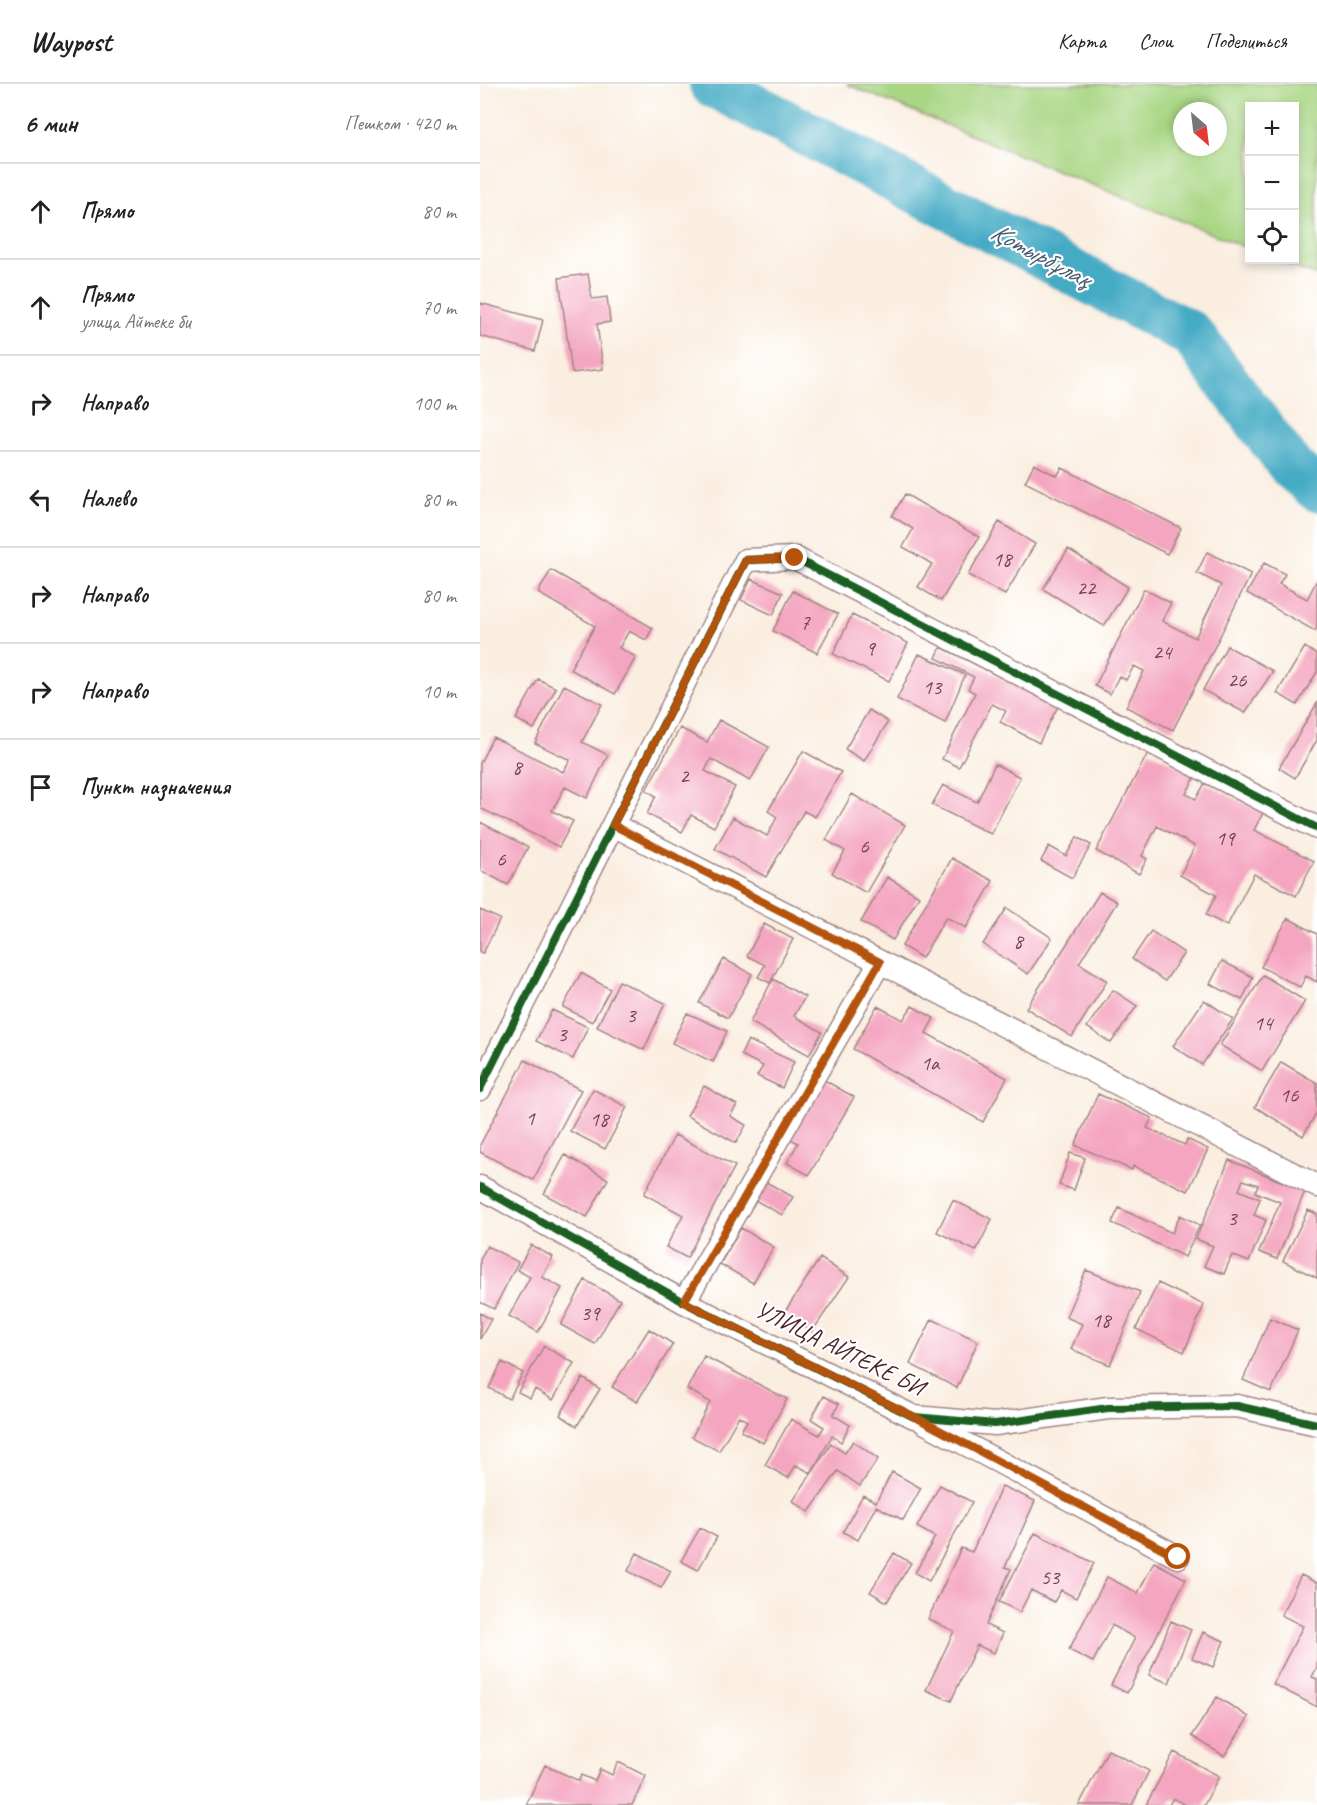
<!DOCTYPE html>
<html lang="ru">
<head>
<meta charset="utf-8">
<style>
	body { margin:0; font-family:Caveat,sans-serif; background:#f2f2f2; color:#222 }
	.controls { position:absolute; right:18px; top:18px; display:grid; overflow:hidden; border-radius:0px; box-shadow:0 3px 9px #0003 }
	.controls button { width:54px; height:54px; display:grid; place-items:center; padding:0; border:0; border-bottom:2px solid #e0e0e0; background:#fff; color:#222; font:30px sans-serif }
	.compass { position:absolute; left:693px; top:18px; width:54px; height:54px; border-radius:50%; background:#fff; box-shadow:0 3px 9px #0003; rotate:152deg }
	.stop { position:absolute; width:18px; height:18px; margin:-14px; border:4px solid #b45309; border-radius:50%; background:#fff }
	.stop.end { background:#b45309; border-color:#fff; box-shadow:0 2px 6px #0008 }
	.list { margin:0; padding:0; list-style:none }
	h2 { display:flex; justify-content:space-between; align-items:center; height:78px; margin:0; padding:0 24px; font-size:26px }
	h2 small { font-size:20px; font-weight:400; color:#767676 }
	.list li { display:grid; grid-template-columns:39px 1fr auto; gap:18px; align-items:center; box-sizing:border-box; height:96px; padding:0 24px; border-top:2px solid #e0e0e0 }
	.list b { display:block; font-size:22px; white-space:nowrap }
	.list p { margin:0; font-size:20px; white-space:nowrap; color:#767676 }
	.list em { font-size:20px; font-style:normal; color:#767676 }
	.icon { flex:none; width:33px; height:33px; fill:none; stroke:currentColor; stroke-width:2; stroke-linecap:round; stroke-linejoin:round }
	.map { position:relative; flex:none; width:837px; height:1721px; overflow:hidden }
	header { display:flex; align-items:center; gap:36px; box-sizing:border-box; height:84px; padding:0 30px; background:#fff; border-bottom:2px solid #e0e0e0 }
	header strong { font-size:28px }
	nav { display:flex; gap:33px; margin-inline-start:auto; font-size:21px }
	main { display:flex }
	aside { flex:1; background:#fff }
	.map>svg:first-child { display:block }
	.green { fill:#a8d683; stroke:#797a57; stroke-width:1.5; fill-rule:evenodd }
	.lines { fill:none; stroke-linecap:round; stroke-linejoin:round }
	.river { stroke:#45abc5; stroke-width:46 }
	.building { fill:#f4a6c0 }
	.street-casing { stroke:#a28686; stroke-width:25 }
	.street { stroke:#fff; stroke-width:22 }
	.cycleway-casing { stroke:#fff; stroke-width:11 }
	.cycleway { stroke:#1b5e20; stroke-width:8 }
	.route { stroke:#b45309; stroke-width:8 }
	.labels { text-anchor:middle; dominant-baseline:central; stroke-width:4.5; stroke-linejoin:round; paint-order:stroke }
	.number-label { font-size:21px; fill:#744150 }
	.street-label { font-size:24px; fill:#4a1f2b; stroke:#fff }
	.water-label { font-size:26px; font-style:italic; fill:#485e70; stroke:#fff }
</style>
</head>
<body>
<header>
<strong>Waypost</strong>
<nav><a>Карта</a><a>Слои</a><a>Поделиться</a></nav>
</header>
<main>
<aside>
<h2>6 мин<small>Пешком · 420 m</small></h2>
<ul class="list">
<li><svg class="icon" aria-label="ahead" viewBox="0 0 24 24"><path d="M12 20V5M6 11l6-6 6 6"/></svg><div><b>Прямо</b></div><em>80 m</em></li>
<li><svg class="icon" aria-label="ahead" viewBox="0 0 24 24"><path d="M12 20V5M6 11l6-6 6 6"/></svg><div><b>Прямо</b><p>улица Айтеке би</p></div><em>70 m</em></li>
<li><svg class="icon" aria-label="right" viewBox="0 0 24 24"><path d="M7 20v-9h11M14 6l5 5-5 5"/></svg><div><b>Направо</b></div><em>100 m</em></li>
<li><svg class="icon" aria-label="left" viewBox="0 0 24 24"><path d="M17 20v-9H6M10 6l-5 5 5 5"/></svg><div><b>Налево</b></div><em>80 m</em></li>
<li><svg class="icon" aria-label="right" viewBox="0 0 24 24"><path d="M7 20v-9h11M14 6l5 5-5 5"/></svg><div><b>Направо</b></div><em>80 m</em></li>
<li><svg class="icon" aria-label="right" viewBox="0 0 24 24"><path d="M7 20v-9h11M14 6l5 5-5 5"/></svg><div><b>Направо</b></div><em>10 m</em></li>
<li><svg class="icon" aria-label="arrive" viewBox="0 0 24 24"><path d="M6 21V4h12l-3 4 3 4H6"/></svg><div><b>Пункт назначения</b></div></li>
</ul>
</aside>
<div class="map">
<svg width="837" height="1721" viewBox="0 0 837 1721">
	<rect width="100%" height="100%" fill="#fff"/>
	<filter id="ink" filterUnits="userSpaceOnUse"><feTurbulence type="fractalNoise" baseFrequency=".0167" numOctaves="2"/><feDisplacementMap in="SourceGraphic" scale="12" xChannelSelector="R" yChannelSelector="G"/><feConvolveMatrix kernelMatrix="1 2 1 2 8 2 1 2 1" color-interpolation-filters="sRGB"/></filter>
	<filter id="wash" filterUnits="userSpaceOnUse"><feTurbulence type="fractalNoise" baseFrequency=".008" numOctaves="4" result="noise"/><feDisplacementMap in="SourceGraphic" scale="24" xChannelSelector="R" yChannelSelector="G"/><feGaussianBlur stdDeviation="1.35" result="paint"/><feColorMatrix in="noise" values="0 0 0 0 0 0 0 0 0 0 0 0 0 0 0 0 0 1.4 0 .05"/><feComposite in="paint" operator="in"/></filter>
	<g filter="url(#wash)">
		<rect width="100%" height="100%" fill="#faeee0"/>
		<path class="green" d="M 366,0 L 837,0 L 837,192 L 796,176 L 814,176 L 814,22 L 770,22 L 769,165 ZM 702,27 L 738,27 L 738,63 L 702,63 Z"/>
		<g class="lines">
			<path class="river" d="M 232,0 L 711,250 L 812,384 L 837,405"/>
		</g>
		<g id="blocks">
			<path class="building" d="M 108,190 L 112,215 L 127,213 L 130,238 L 117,240 L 123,285 L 92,289 L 79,194 Z
				M 0,219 L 63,236 L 55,267 L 0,252 Z
				M 554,380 L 577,392 L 582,384 L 701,444 L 687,470 L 545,398 Z
				M 425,410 L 499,453 L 461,517 L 438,503 L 452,480 L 423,463 L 433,445 L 412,432 Z
				M 519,438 L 555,460 L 525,511 L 488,491 Z
				M 588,465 L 648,503 L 624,542 L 563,505 Z
				M 727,468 L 771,490 L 693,646 L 646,623 L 664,587 L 654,582 L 646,596 L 639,592 L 630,610 L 615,602 L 664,505 L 691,519 L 682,537 L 715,554 L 741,501 L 717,489 Z
				M 784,479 L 805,490 L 799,500 L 827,515 L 837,496 L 837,543 L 835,547 L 767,509 Z
				M 71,486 L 173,544 L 166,556 L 149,547 L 139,564 L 156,573 L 135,610 L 90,585 L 115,542 L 58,509 Z
				M 271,495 L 303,509 L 293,531 L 261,516 Z
				M 313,507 L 358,530 L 337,569 L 293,547 Z
				M 372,531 L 428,559 L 409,597 L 353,570 Z
				M 747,562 L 793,587 L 765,629 L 723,606 Z
				M 461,563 L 578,622 L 559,659 L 520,638 L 526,627 L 512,620 L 479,683 L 462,675 L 495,609 L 488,605 L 494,593 L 456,574 Z
				M 825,563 L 837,571 L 837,588 L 817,621 L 797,609 Z
				M 439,570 L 485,591 L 465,639 L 417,615 Z
				M 58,595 L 76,604 L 54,645 L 36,635 Z
				M 84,601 L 122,620 L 102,658 L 128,671 L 107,714 L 85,703 L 72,727 L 93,737 L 79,763 L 0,724 L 0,679 L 13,653 L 83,688 L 90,676 L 55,659 Z
				M 837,619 L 837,656 L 815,694 L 799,684 Z
				M 389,626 L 408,638 L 384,677 L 365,665 Z
				M 239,636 L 289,663 L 270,697 L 231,675 L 225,687 L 255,703 L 234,743 L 211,731 L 202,748 L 167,730 L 176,712 L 166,706 L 200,644 L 227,658 Z
				M 323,667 L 361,688 L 335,733 L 324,727 L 286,793 L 235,765 L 253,733 L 287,752 L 297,733 L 288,727 Z
				M 669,667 L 716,691 L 706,710 L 716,715 L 725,699 L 783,729 L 774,746 L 834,777 L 816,812 L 774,790 L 747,842 L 726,831 L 736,811 L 700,791 L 715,762 L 677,742 L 662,772 L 667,775 L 659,790 L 616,767 Z
				M 515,680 L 540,693 L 511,750 L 452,721 L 463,701 L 497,718 Z
				M 372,710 L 425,741 L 386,809 L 352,789 L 365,767 L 346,756 Z
				M 0,738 L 48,763 L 28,801 L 0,786 Z
				M 597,753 L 611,761 L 592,794 L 561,777 L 569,762 L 586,772 Z
				M 472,774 L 513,797 L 486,844 L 466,833 L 442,874 L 422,862 Z
				M 407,793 L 439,812 L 413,856 L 381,838 Z
				M 620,808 L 637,818 L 599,879 L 627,897 L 592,953 L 546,924 Z
				M 527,824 L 572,854 L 548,890 L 503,860 Z
				M 0,826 L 20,835 L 3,869 L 0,868 Z
				M 808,834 L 837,850 L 837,898 L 826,892 L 820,903 L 781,883 Z
				M 284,840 L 313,855 L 290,899 L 278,893 L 285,881 L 267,872 Z
				M 671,847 L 704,869 L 685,897 L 652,875 Z
				M 244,875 L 272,890 L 248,934 L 219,919 Z
				M 742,877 L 773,893 L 762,916 L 730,900 Z
				M 101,889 L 130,905 L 112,938 L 83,923 Z
				M 783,891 L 825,917 L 782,987 L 740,961 Z
				M 293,895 L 325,913 L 314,932 L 342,948 L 329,971 L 270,938 Z
				M 139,897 L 185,919 L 164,966 L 117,943 Z
				M 633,906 L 657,922 L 631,959 L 607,943 Z
				M 724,916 L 753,935 L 722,981 L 693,962 Z
				M 397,922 L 423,936 L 432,922 L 454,934 L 446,949 L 527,994 L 503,1038 L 373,965 Z
				M 72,926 L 108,943 L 93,975 L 56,957 Z
				M 207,929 L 247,947 L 233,978 L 192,959 Z
				M 268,956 L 314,978 L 302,1004 L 277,992 L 283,982 L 261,971 Z
				M 45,976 L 101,1006 L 53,1096 L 0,1068 L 0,1061 Z
				M 801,978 L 837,999 L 837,1028 L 823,1052 L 775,1023 Z
				M 337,992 L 374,1013 L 329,1091 L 307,1079 L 318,1059 L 303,1051 Z
				M 224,1002 L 257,1021 L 250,1032 L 266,1041 L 256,1059 L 207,1032 Z
				M 113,1005 L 147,1023 L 125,1065 L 90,1047 Z
				M 618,1010 L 672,1034 L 667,1044 L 705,1061 L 707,1055 L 728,1065 L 708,1107 L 653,1082 L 652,1086 L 595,1061 Z
				M 195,1051 L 255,1082 L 207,1174 L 186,1163 L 203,1131 L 164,1110 Z
				M 590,1069 L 605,1074 L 594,1106 L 579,1101 Z
				M 85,1071 L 128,1095 L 107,1133 L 64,1110 Z
				M 749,1076 L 825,1107 L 797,1175 L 779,1168 L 800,1118 L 775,1108 L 778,1101 L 763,1096 L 759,1106 L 780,1115 L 774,1131 L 786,1136 L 769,1178 L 752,1171 L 744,1190 L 724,1182 L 733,1162 L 716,1155 Z
				M 281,1095 L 313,1113 L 302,1131 L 271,1114 Z
				M 473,1116 L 512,1135 L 496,1167 L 457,1148 Z
				M 639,1124 L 692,1149 L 700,1131 L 720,1141 L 705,1173 L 632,1139 Z
				M 828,1126 L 837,1130 L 837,1194 L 803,1177 Z
				M 261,1144 L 294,1163 L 273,1199 L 240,1180 Z
				M 51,1161 L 73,1173 L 62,1193 L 82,1204 L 58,1248 L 29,1232 L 50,1193 L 37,1186 Z
				M 7,1162 L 38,1178 L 14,1225 L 0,1218 L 0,1176 Z
				M 340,1174 L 369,1193 L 332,1248 L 304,1229 Z
				M 606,1186 L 660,1208 L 630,1281 L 591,1265 L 602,1240 L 586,1233 Z
				M 105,1196 L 140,1216 L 115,1260 L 81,1241 Z
				M 678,1199 L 724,1221 L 704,1268 L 656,1245 Z
				M 0,1229 L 11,1235 L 0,1255 Z
				M 790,1234 L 818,1246 L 791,1308 L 763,1296 Z
				M 452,1235 L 498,1257 L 477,1304 L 430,1280 Z
				M 169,1245 L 193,1260 L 157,1318 L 132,1303 Z
				M 64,1262 L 94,1279 L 73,1316 L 55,1305 L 50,1314 L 38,1308 Z
				M 224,1272 L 307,1315 L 283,1359 L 261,1347 L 267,1337 L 259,1332 L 239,1367 L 212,1353 L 230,1318 L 207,1305 Z
				M 22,1278 L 43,1289 L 29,1315 L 9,1304 Z
				M 103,1294 L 120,1305 L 97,1342 L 80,1331 Z
				M 344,1312 L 359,1320 L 353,1331 L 370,1341 L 361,1358 L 352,1352 L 331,1389 L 316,1381 L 308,1394 L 285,1381 L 311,1335 L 339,1351 L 344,1343 L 331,1335 Z
				M 373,1357 L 398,1375 L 380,1402 L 358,1387 L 329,1428 L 313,1417 L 351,1360 L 365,1369 Z
				M 412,1388 L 441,1404 L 423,1436 L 396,1422 L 378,1456 L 363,1448 L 383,1411 L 396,1418 Z
				M 460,1401 L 492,1418 L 449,1497 L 435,1489 L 455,1453 L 437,1443 Z
				M 522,1402 L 555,1417 L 525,1483 L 531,1485 L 506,1541 L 523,1549 L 514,1569 L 497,1561 L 471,1617 L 446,1606 L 474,1547 L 448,1535 L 481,1464 L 492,1468 Z
				M 220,1444 L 237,1453 L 218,1486 L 201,1477 Z
				M 555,1449 L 614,1479 L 596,1514 L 581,1506 L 574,1518 L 551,1506 L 540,1528 L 519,1518 Z
				M 157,1469 L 191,1487 L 181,1504 L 148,1487 Z
				M 414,1469 L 431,1479 L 407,1518 L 390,1508 Z
				M 674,1478 L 706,1495 L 647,1609 L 631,1601 L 655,1554 L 632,1541 L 613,1578 L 589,1566 L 627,1493 L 658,1509 Z
				M 821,1491 L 837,1499 L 837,1583 L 832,1593 L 837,1595 L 837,1623 L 793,1600 L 823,1542 L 801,1531 Z
				M 691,1537 L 711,1546 L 689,1599 L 669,1591 Z
				M 723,1548 L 744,1557 L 733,1583 L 712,1574 Z
				M 737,1613 L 769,1633 L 744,1672 L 712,1652 Z
				M 628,1666 L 669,1687 L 652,1721 L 599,1721 Z
				M 694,1668 L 739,1692 L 724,1721 L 706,1721 L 693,1714 L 689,1721 L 666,1721 Z
				M 138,1678 L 166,1692 L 152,1721 L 46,1721 L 65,1681 L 99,1697 L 101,1691 L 115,1697 L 120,1685 L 132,1691 Z"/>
		</g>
	</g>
	<g filter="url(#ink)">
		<use href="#blocks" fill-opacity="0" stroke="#a28686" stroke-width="1.5"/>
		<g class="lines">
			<defs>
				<path id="street" d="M 133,741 L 837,1102
					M 0,1005 L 266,476 L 315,474 L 837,744
					M 0,1103 L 204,1218 L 434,1333 L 515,1340 L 628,1324 L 757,1322 L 837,1340
					M 204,1218 L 400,878
					M 444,1338 L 698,1473"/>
			</defs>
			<use href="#street" class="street-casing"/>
			<use href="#street" class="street"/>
			<defs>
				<path id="cycleway" d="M 0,1005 L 266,476 L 315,474 L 837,744
					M 0,1103 L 204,1218 L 434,1333 L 515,1340 L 628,1324 L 757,1322 L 837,1340"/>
			</defs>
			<use href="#cycleway" class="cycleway-casing"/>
			<use href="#cycleway" class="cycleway"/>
		</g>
	</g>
	<g class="lines" filter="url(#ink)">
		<path class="route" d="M 315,474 L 266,476 L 133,741 L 400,878 L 204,1218 L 435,1333 L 698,1473"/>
	</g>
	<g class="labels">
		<g class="number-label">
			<text x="522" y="475">18</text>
			<text x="606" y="504">22</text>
			<text x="325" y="538">7</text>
			<text x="390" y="564">9</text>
			<text x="682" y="568">24</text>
			<text x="757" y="596">26</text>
			<text x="452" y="603">13</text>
			<text x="37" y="683">8</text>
			<text x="204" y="692">2</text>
			<text x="745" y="754">19</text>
			<text x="384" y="762">6</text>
			<text x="21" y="775">6</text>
			<text x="538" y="857">8</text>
			<text x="151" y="931">3</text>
			<text x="783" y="939">14</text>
			<text x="82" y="950">3</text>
			<text x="450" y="979">1а</text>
			<text x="809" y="1011">16</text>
			<text x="50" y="1034">1</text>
			<text x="119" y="1035">18</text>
			<text x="752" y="1134">3</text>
			<text x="110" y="1229">39</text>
			<text x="621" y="1236">18</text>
			<text x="570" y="1493">53</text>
		</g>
		<g class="street-label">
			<text transform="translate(360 1264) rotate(26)">УЛИЦА АЙТЕКЕ БИ</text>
		</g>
		<g class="water-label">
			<text transform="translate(561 171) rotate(28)">Қотырбұлақ</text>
		</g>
	</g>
</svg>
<div class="controls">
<button>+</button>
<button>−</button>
<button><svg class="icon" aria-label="locate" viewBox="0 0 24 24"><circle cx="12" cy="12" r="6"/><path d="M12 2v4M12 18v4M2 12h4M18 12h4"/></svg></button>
</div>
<svg class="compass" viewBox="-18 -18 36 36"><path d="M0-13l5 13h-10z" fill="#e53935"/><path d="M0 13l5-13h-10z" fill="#767676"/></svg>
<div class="stop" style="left:698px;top:1473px"></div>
<div class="stop end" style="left:315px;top:474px"></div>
</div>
</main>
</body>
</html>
